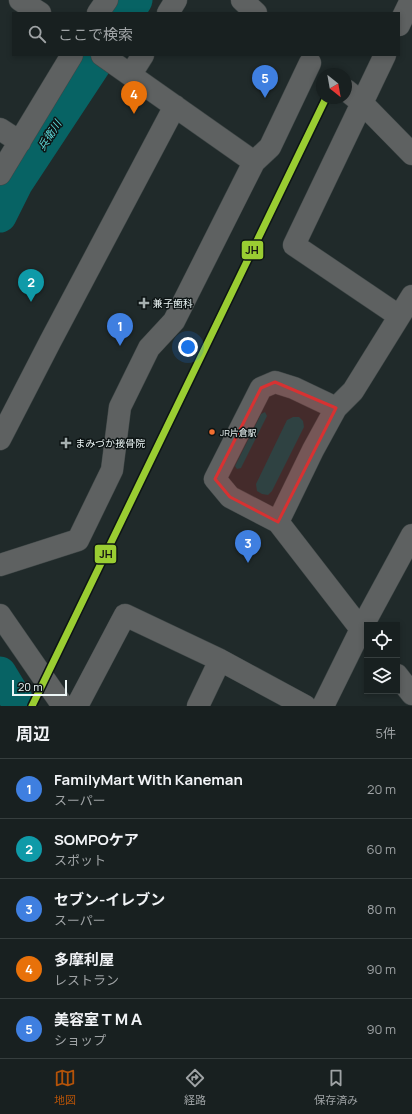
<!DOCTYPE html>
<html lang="ja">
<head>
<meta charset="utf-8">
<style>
	body { margin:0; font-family:Manrope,"Noto Sans JP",sans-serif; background:#252d2d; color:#f1f3f6 }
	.controls { position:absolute; right:12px; bottom:12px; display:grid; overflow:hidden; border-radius:0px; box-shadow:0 2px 6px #0003 }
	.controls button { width:36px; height:36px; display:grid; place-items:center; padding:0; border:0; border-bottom:1px solid #363e3e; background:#182020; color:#f1f3f6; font:20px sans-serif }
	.compass { position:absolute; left:316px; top:68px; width:36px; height:36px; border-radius:50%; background:#182020; box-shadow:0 2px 6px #0003; rotate:149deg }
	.scale { position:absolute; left:12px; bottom:10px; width:55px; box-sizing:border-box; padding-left:4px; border:2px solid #edf7f7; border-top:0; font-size:11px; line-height:14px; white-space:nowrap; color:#edf7f7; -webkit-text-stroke:3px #0d1414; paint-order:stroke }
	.you { position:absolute; left:188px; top:347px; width:14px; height:14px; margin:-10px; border:3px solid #fff; border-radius:50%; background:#1a73e8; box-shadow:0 0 0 6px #1a73e833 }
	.badge { display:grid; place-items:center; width:26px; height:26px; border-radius:50%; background:#b45309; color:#fff; font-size:13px; font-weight:700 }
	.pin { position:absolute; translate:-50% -33px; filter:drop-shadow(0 1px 2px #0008) }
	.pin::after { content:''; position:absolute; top:21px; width:14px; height:12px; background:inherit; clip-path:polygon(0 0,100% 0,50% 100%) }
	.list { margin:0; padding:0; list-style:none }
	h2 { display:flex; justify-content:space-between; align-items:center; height:52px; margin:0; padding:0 16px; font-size:17px }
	h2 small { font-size:13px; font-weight:400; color:#9fa3a5 }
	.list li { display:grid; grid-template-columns:26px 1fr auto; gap:12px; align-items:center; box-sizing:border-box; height:60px; padding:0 16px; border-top:1px solid #363e3e }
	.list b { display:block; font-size:15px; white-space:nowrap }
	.list p { margin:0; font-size:13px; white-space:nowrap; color:#9fa3a5 }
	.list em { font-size:13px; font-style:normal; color:#9fa3a5 }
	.icon { flex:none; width:22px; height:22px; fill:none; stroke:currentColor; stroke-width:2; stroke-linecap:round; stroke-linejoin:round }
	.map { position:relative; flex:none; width:412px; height:706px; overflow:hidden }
	.search { position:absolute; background:#182020; box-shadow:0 2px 6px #0003; left:12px; right:12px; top:12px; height:44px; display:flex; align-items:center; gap:10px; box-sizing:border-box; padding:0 14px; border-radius:0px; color:#9fa3a5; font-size:15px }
	.sheet { height:352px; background:#182020 }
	nav { display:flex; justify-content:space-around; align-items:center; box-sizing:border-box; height:56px; border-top:1px solid #363e3e; background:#182020; font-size:11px; color:#9fa3a5 }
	nav a { display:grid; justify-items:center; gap:2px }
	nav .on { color:#b45309 }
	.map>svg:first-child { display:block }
	.green { fill:#064646 }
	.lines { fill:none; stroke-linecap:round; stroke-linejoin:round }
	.river { stroke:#076364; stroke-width:33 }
	.minor-casing { stroke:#3e4646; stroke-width:23 }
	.minor { stroke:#5e6161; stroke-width:22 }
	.rail-1-casing { stroke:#0d1414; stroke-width:10 }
	.rail-1 { stroke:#9acd32; stroke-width:7 }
	.marked { fill:#d73232; fill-opacity:0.2; stroke:#d73232; stroke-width:3; stroke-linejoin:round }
	.poi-dot { fill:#a5afaf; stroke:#0d1414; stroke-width:1.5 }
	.bus-dot { fill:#f46f30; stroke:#0d1414; stroke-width:1.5 }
	.labels { text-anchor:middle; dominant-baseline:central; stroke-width:3; stroke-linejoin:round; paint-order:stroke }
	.bus-label { font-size:9px; fill:#edf7f7; stroke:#0d1414; text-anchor:start }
	.poi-label { font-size:10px; fill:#edf7f7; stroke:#0d1414; text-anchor:start }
	.water-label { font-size:11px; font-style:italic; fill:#5fdbdb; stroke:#0d1414 }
	.line-badge { stroke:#0d1414; stroke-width:1.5 }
	.pale-badge-label { font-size:11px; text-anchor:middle; font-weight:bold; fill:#111 }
</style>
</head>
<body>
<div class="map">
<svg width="412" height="706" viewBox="0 0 412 706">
	<rect width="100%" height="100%" fill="#202a2a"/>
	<path class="green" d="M 265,412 L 267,416 L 241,468 L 237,469 L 235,466 L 261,414 Z
		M 293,417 L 299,417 L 303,421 L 304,427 L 272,491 L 268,495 L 262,494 L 257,491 L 256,484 L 287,420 Z"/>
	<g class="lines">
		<path class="river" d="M 128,13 L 136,0
			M 0,216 L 16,184 L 101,55
			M 0,673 L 20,706"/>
		<defs>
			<path id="minor" d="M 20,0 L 40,13
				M 242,0 L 256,13
				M 98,13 L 107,0
				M 168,13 L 176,0
				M 399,25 L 411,0
				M 102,55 L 254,162 L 270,147 L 310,63
				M 385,55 L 294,245 L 399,316
				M 131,74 L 143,55
				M 346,90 L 362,103 L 412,154
				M 0,129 L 20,142
				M 0,174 L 72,55
				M 275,382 L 294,388 L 336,408 L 313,450 L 278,522 L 230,497 L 215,479 L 261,388 Z
				M 336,408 L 353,391 L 412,296
				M 0,439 L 50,342 L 175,106
				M 278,522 L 367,637
				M 0,565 L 78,540 L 112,470 L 120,407 L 149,348 L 174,321 L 254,162
				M 0,615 L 63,706
				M 397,675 L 412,694
				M 77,706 L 125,615 L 220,660 L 305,706
				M 198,706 L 220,660
				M 323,706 L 361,629 L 412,535"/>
		</defs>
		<use href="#minor" class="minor-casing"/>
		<use href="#minor" class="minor"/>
		<defs>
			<path id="rail-1" d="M 32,706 L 326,98"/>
		</defs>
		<use href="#rail-1" class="rail-1-casing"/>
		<use href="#rail-1" class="rail-1"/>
	</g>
	<path class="marked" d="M 275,382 L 336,408 L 278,522 L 230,497 L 215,479 L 261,388 Z"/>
	<g class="poi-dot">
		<path d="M142 297h4v4h4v4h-4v4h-4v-4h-4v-4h4z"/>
		<path d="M64 437h4v4h4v4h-4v4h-4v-4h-4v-4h4z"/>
	</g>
	<circle class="bus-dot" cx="212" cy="432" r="3.5"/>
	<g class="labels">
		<g class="bus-label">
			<text x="220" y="432">JR片倉駅</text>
		</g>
		<g class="poi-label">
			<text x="153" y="303">兼子歯科</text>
			<text x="75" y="443">まみづか接骨院</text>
		</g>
		<g class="water-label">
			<text transform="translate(49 135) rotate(-57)">兵衛川</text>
		</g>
	</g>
	<g class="line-badge">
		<rect x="241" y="240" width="23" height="20" rx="4" fill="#9acd32"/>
		<rect x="94" y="544" width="23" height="20" rx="4" fill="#9acd32"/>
	</g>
	<g class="pale-badge-label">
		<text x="252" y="254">JH</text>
		<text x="106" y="558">JH</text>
	</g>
</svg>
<div class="controls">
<button><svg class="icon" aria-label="locate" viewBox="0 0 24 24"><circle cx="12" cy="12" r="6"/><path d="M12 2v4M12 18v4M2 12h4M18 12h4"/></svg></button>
<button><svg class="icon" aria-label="layers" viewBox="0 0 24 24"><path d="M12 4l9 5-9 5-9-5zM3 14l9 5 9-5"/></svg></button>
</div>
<svg class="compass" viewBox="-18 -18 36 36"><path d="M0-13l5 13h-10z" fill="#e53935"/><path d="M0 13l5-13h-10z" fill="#9fa3a5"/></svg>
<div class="scale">20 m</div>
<div class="you"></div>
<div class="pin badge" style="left:120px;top:346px;background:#3f7fe0">1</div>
<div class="pin badge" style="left:31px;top:302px;background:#0f9aa8">2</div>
<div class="pin badge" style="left:248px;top:563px;background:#3f7fe0">3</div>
<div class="pin badge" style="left:134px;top:114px;background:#e8710a">4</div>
<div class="pin badge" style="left:265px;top:98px;background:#3f7fe0">5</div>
<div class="search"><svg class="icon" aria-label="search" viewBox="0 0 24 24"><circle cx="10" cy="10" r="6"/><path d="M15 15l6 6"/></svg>ここで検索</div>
</div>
<section class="sheet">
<h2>周辺<small>5件</small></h2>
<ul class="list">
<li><span class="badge" style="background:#3f7fe0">1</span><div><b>FamilyMart With Kaneman</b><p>スーパー</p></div><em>20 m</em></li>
<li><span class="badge" style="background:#0f9aa8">2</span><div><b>SOMPOケア</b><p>スポット</p></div><em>60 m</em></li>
<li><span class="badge" style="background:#3f7fe0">3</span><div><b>セブン-イレブン</b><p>スーパー</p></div><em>80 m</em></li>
<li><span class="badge" style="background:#e8710a">4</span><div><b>多摩利屋</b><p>レストラン</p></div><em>90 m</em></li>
<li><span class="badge" style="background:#3f7fe0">5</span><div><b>美容室ＴＭＡ</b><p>ショップ</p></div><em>90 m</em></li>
</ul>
</section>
<nav>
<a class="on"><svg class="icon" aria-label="map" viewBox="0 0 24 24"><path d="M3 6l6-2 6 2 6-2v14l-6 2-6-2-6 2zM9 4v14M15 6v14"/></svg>地図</a>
<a><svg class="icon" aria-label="directions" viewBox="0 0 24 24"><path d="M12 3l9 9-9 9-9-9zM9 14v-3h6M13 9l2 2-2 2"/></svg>経路</a>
<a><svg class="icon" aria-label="saved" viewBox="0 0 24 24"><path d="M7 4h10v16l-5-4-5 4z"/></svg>保存済み</a>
</nav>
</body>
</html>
